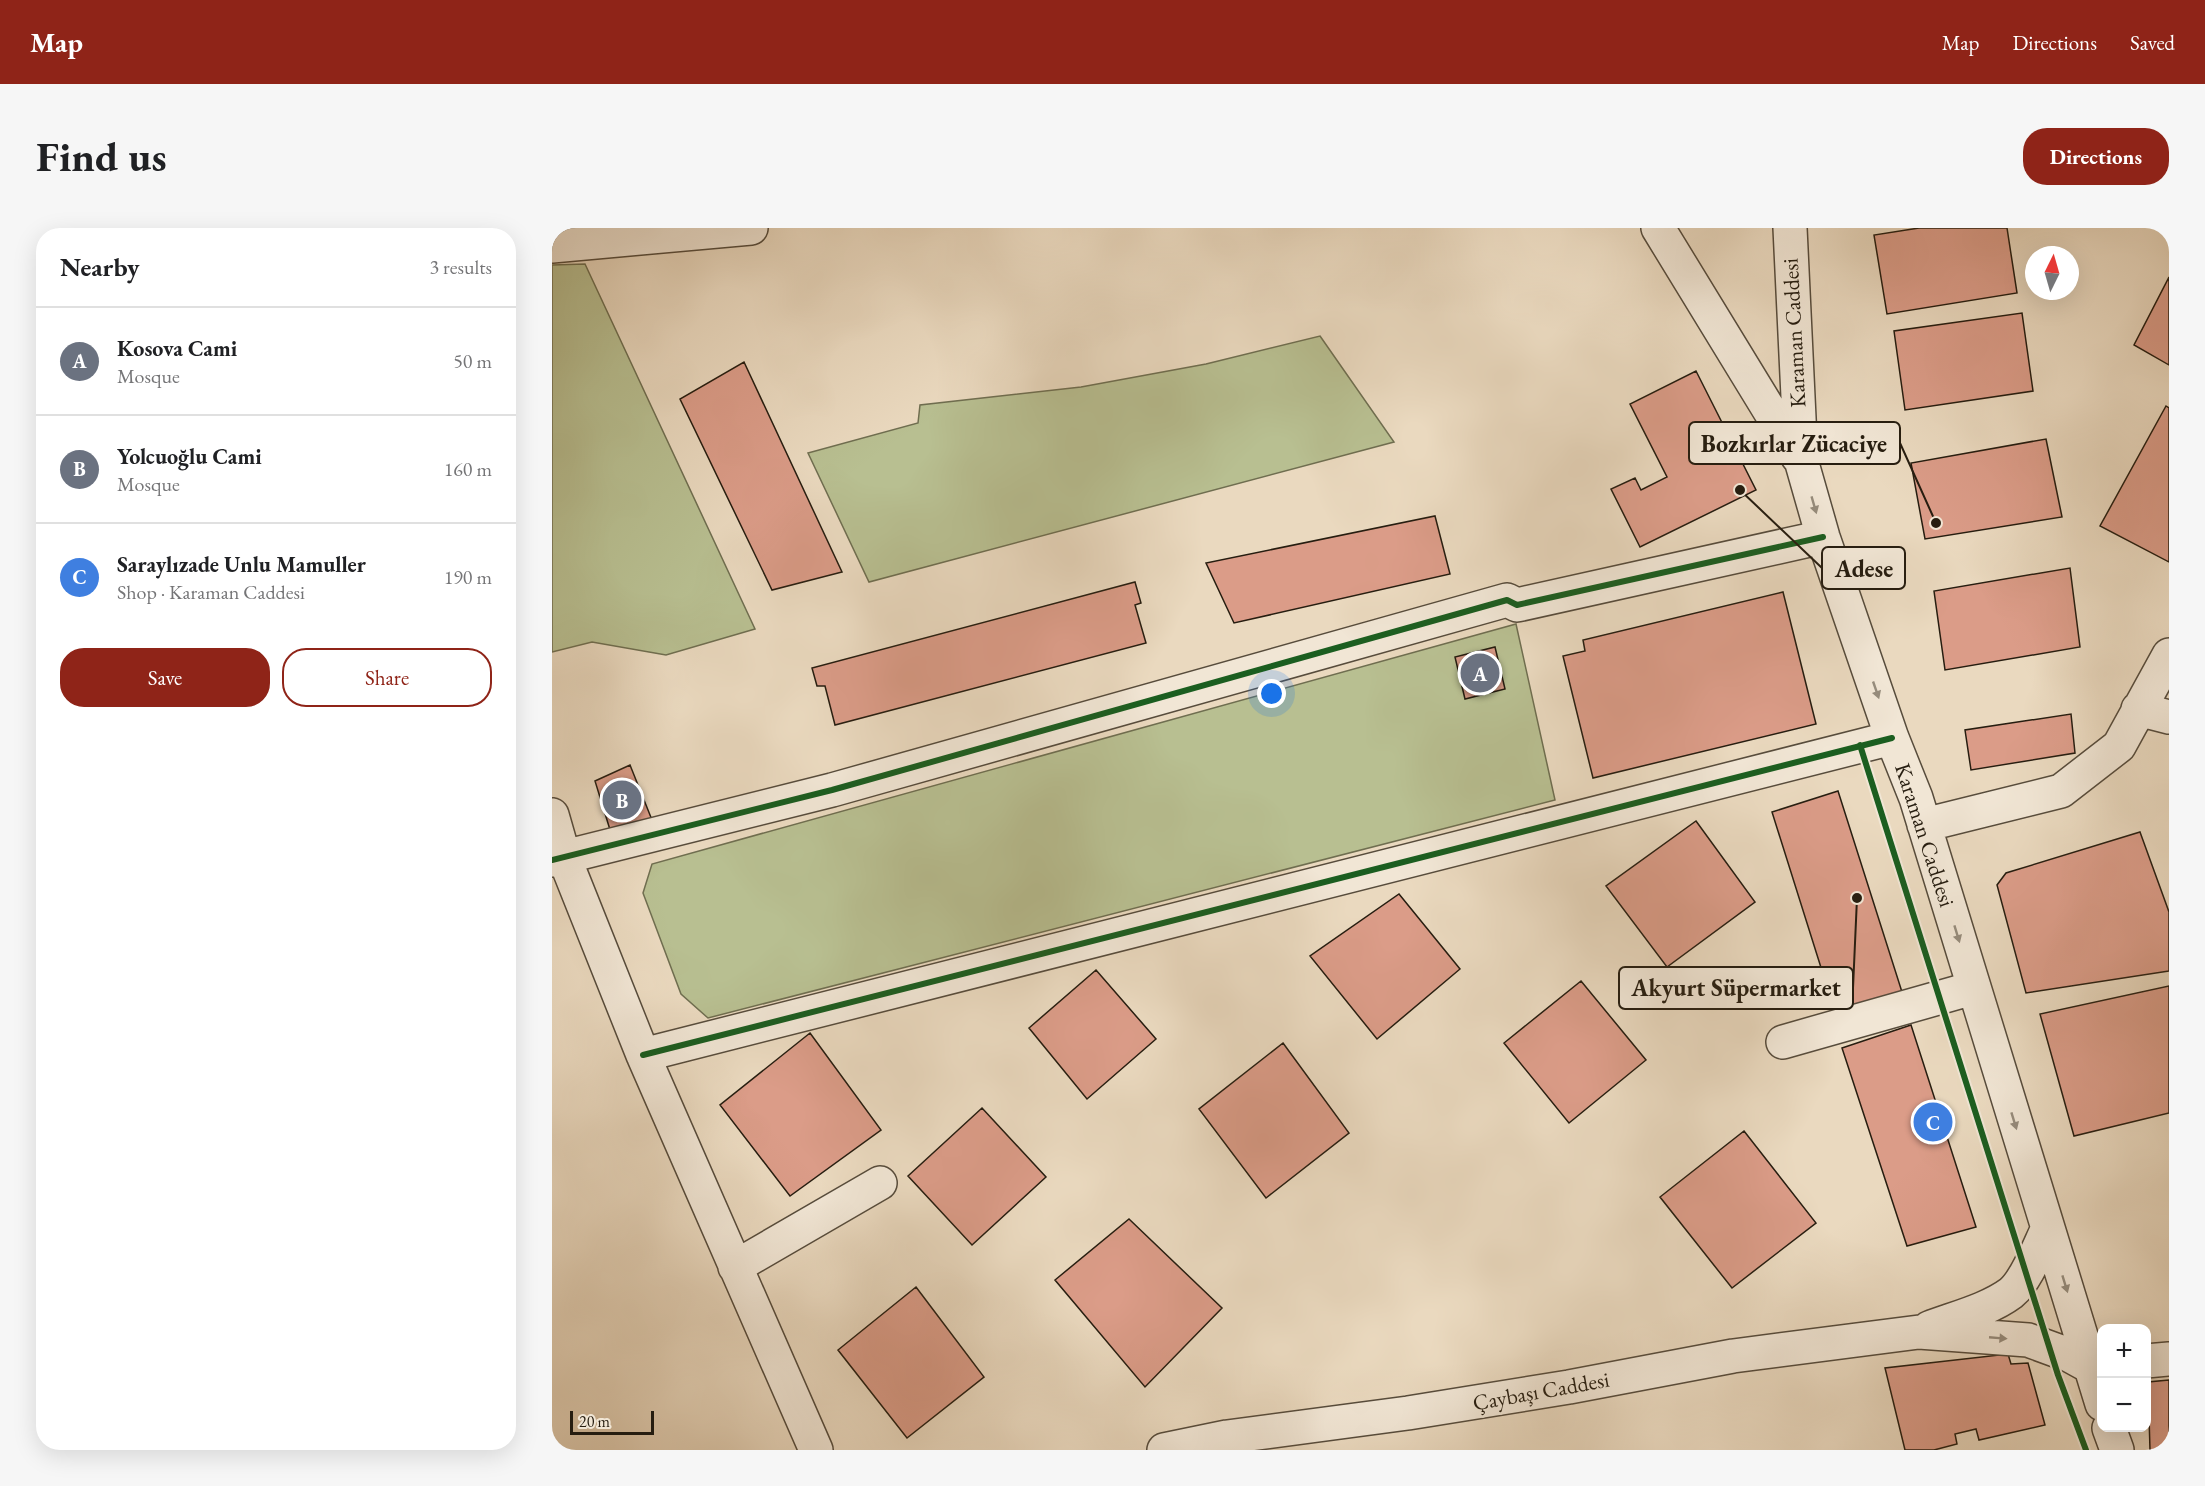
<!DOCTYPE html>
<html lang="en">
<head>
<meta charset="utf-8">
<style>
	body { margin:0; font-family:"EB Garamond",serif; background:#f6f6f6; color:#202124 }
	.controls { position:absolute; right:18px; bottom:18px; display:grid; overflow:hidden; border-radius:12px; box-shadow:0 6px 24px #0002 }
	.controls button { width:54px; height:54px; display:grid; place-items:center; padding:0; border:0; border-bottom:2px solid #e0e0e0; background:#fff; color:#202124; font:30px sans-serif }
	.compass { position:absolute; left:1473px; top:18px; width:54px; height:54px; border-radius:50%; background:#fff; box-shadow:0 6px 24px #0002; rotate:5deg }
	.scale { position:absolute; left:18px; bottom:15px; width:84px; box-sizing:border-box; padding-left:6px; border:3px solid #261d10; border-top:0; font-size:16px; line-height:21px; white-space:nowrap; color:#261d10; -webkit-text-stroke:4px #f1e6d5; paint-order:stroke }
	.you { position:absolute; left:720px; top:466px; width:21px; height:21px; margin:-15px; border:4px solid #fff; border-radius:50%; background:#1a73e8; box-shadow:0 0 0 9px #1a73e833 }
	.badge { display:grid; place-items:center; width:39px; height:39px; border-radius:50%; background:#8f2418; color:#fff; font-size:20px; font-weight:700 }
	.pin { position:absolute; translate:-50% -50%; border:3px solid #fff; box-shadow:0 2px 6px #0006 }
	.list { margin:0; padding:0; list-style:none }
	h2 { display:flex; justify-content:space-between; align-items:center; height:78px; margin:0; padding:0 24px; font-size:26px }
	h2 small { font-size:20px; font-weight:400; color:#757577 }
	.list li { display:grid; grid-template-columns:39px 1fr auto; gap:18px; align-items:center; box-sizing:border-box; height:108px; padding:0 24px; border-top:2px solid #e0e0e0 }
	.list b { display:block; font-size:22px; white-space:nowrap }
	.list p { margin:0; font-size:20px; white-space:nowrap; color:#757577 }
	.list em { font-size:20px; font-style:normal; color:#757577 }
	.actions { display:flex; gap:12px; padding:18px 24px }
	.actions a { flex:1; padding:14px 0; border:2px solid #8f2418; border-radius:24px; text-align:center; font-size:21px; color:#8f2418 }
	.actions .main { background:#8f2418; color:#fff }
	.map { position:relative; flex:none; width:1617px; height:1222px; overflow:hidden; border-radius:24px }
	header { display:flex; align-items:center; gap:36px; box-sizing:border-box; height:84px; padding:0 30px; background:#8f2418; color:#fff }
	header strong { font-size:28px }
	nav { display:flex; gap:33px; margin-inline-start:auto; font-size:21px }
	.intro { display:flex; align-items:center; justify-content:space-between; box-sizing:border-box; height:144px; padding:0 36px }
	h1 { margin:0; font-size:42px }
	.button { padding:15px 27px; border-radius:24px; background:#8f2418; color:#fff; font-size:21px; font-weight:700 }
	main { display:flex; gap:36px; padding:0 36px }
	aside { flex:1; background:#fff; border-radius:24px; box-shadow:0 6px 24px #0002 }
	.map>svg:first-child { display:block }
	.green { fill:#b8bf91; stroke:#6f6e50; stroke-width:1.5 }
	.building { fill:#db9c88; stroke:#261d10; stroke-width:1.5 }
	.lines { fill:none; stroke-linecap:round; stroke-linejoin:round }
	.minor-casing { stroke:#574c3c; stroke-width:36 }
	.minor { stroke:#f1e6d5; stroke-width:33 }
	.cycleway-casing { stroke:#f1e6d5; stroke-width:10 }
	.cycleway { stroke:#1b5e20; stroke-width:6 }
	.oneway { fill:#968c7c }
	.labels { text-anchor:middle; dominant-baseline:central; stroke-width:5; stroke-linejoin:round; paint-order:stroke }
	.street-label { font-size:22px; fill:#261d10; stroke:#f1e6d5 }
	.leader { fill:none; stroke:#261d10; stroke-width:2 }
	.callout-dot { fill:#261d10; stroke:#f1e6d5; stroke-width:2 }
	.callout { fill:#f1e6d5; stroke:#261d10; stroke-width:2 }
	.callout-label { font-size:24px; text-anchor:middle; font-weight:bold; fill:#261d10 }
</style>
</head>
<body>
<header>
<strong>Map</strong>
<nav><a>Map</a><a>Directions</a><a>Saved</a></nav>
</header>
<div class="intro"><h1>Find us</h1><a class="button">Directions</a></div>
<main>
<aside>
<h2>Nearby<small>3 results</small></h2>
<ul class="list">
<li><span class="badge" style="background:#6b7280">A</span><div><b>Kosova Cami</b><p>Mosque</p></div><em>50 m</em></li>
<li><span class="badge" style="background:#6b7280">B</span><div><b>Yolcuoğlu Cami</b><p>Mosque</p></div><em>160 m</em></li>
<li><span class="badge" style="background:#3f7fe0">C</span><div><b>Saraylızade Unlu Mamuller</b><p>Shop · Karaman Caddesi</p></div><em>190 m</em></li>
</ul>
<div class="actions"><a class="main">Save</a><a>Share</a></div>
</aside>
<div class="map">
<svg width="1617" height="1222" viewBox="0 0 1617 1222">
	<rect width="100%" height="100%" fill="#ead9bf"/>
	<filter id="stains"><feTurbulence type="fractalNoise" baseFrequency=".00333" numOctaves="4"/><feColorMatrix values="0 0 0 0 .2 0 0 0 0 .09 0 0 0 0 .02 0 0 0 .5 -.17"/></filter>
	<radialGradient id="worn" r=".72"><stop offset=".6" stop-color="#630" stop-opacity="0"/><stop offset="1" stop-color="#630" stop-opacity=".3"/></radialGradient>
	<path class="green" d="M 33,36 L 203,401 L 114,427 L 40,414 L 0,424 L 0,37 Z
		M 768,108 L 842,214 L 317,354 L 256,225 L 366,195 L 368,177 L 529,159 L 654,136 Z
		M 964,396 L 1003,572 L 156,790 L 129,766 L 91,665 L 100,636 Z"/>
	<path class="building" d="M 1367,0 L 1455,0 L 1465,65 L 1335,86 L 1322,7 Z
		M 1617,49 L 1617,137 L 1582,117 Z
		M 1470,85 L 1481,163 L 1353,182 L 1342,103 Z
		M 192,134 L 290,344 L 220,362 L 128,171 Z
		M 1144,143 L 1204,262 L 1088,319 L 1059,261 L 1083,250 L 1089,262 L 1115,249 L 1078,176 Z
		M 1614,178 L 1617,180 L 1617,334 L 1548,298 Z
		M 1494,211 L 1510,289 L 1373,311 L 1359,235 Z
		M 883,288 L 898,346 L 682,395 L 654,335 Z
		M 1518,340 L 1528,419 L 1393,442 L 1382,363 Z
		M 583,354 L 589,375 L 583,377 L 594,415 L 283,497 L 273,458 L 265,458 L 260,440 Z
		M 1231,364 L 1264,496 L 1041,550 L 1011,428 L 1033,423 L 1031,412 Z
		M 943,419 L 953,461 L 913,471 L 903,429 Z
		M 1519,486 L 1523,525 L 1419,542 L 1413,502 Z
		M 78,537 L 100,592 L 59,605 L 43,553 Z
		M 1286,563 L 1350,764 L 1283,784 L 1220,584 Z
		M 1144,593 L 1203,674 L 1115,739 L 1054,658 Z
		M 1588,604 L 1617,684 L 1617,743 L 1474,765 L 1445,657 L 1454,645 Z
		M 847,666 L 908,741 L 825,811 L 758,728 Z
		M 544,742 L 604,811 L 535,871 L 477,800 Z
		M 1029,753 L 1094,832 L 1017,895 L 952,815 Z
		M 1617,758 L 1617,885 L 1522,908 L 1488,786 Z
		M 1359,797 L 1424,999 L 1355,1018 L 1290,820 Z
		M 258,805 L 329,902 L 238,968 L 168,877 Z
		M 731,815 L 797,905 L 714,970 L 647,881 Z
		M 430,880 L 494,949 L 420,1017 L 356,948 Z
		M 1192,903 L 1264,995 L 1180,1060 L 1108,969 Z
		M 577,991 L 670,1080 L 593,1159 L 503,1052 Z
		M 364,1059 L 432,1149 L 355,1210 L 286,1122 Z
		M 1456,1126 L 1459,1136 L 1476,1135 L 1493,1197 L 1427,1212 L 1424,1201 L 1403,1206 L 1405,1216 L 1382,1222 L 1353,1222 L 1333,1140 Z
		M 1617,1152 L 1617,1222 L 1598,1222 L 1596,1154 Z"/>
	<g class="lines">
		<defs>
			<path id="minor" d="M 1106,0 L 1246,229
				M 1238,0 L 1249,232 L 1271,309 L 1340,510 L 1364,570 L 1550,1176
				M 0,18 L 199,0
				M 1586,481 L 1617,489
				M 0,587 L 12,629 L 91,827 L 264,1222
				M 1372,597 L 1509,563 L 1567,518 L 1617,427
				M 0,632 L 280,562 L 955,372 L 965,377 L 1271,309
				M 1231,814 L 1421,760
				M 91,827 L 1340,510
				M 183,1039 L 328,955
				M 1377,1100 C 1403,1090 1436,1082 1459,1065 C 1475,1052 1487,1018 1496,1000
				M 1594,1133 L 1617,1131
				M 1557,1200 L 1565,1222
				M 612,1222 L 675,1209 L 856,1185 L 1017,1159 L 1181,1128 L 1367,1104 L 1476,1112 L 1517,1127 L 1537,1138 L 1549,1137"/>
		</defs>
		<use href="#minor" class="minor-casing"/>
		<use href="#minor" class="minor"/>
		<defs>
			<path id="cycleway" d="M 1308,517 L 1506,1147 L 1534,1222
				M 0,632 L 280,562 L 955,372 L 965,377 L 1271,309
				M 91,827 L 1340,510"/>
		</defs>
		<use href="#cycleway" class="cycleway-casing"/>
		<use href="#cycleway" class="cycleway"/>
	</g>
	<defs><path id="oneway-solid" d="M-6-.8H1V-3.2L6.5 0L1 3.2V.8H-6Z" transform="scale(1.5)"/></defs>
	<g class="oneway">
		<use href="#oneway-solid" transform="translate(1262 277) rotate(74)"/>
		<use href="#oneway-solid" transform="translate(1324 462) rotate(71)"/>
		<use href="#oneway-solid" transform="translate(1405 706) rotate(73)"/>
		<use href="#oneway-solid" transform="translate(1462 893) rotate(73)"/>
		<use href="#oneway-solid" transform="translate(1513 1056) rotate(73)"/>
		<use href="#oneway-solid" transform="translate(1446 1110) rotate(5)"/>
	</g>
	<g class="labels">
		<g class="street-label">
			<text transform="translate(1242 105) rotate(-93)">Karaman Caddesi</text>
			<text transform="translate(1373 607) rotate(72)">Karaman Caddesi</text>
			<text transform="translate(989 1163) rotate(-10)">Çaybaşı Caddesi</text>
		</g>
	</g>
	<path class="leader" d="M1384 295L1348 215M1188 262L1270 340M1305 670L1301 760"/>
	<g class="callout-dot">
		<circle cx="1384" cy="295" r="6"/>
		<circle cx="1188" cy="262" r="6"/>
		<circle cx="1305" cy="670" r="6"/>
	</g>
	<g class="callout">
		<rect x="1137" y="194" width="211" height="42" rx="6"/>
		<rect x="1270" y="319" width="83" height="42" rx="6"/>
		<rect x="1067" y="739" width="234" height="42" rx="6"/>
	</g>
	<g class="callout-label">
		<text x="1242" y="224">Bozkırlar Zücaciye</text>
		<text x="1312" y="349">Adese</text>
		<text x="1184" y="768">Akyurt Süpermarket</text>
	</g>
	<rect width="100%" height="100%" filter="url(#stains)"/>
	<rect width="100%" height="100%" fill="url(#worn)"/>
</svg>
<div class="controls">
<button>+</button>
<button>−</button>
</div>
<svg class="compass" viewBox="-18 -18 36 36"><path d="M0-13l5 13h-10z" fill="#e53935"/><path d="M0 13l5-13h-10z" fill="#757577"/></svg>
<div class="scale">20 m</div>
<div class="you"></div>
<div class="pin badge" style="left:928px;top:445px;background:#6b7280">A</div>
<div class="pin badge" style="left:70px;top:572px;background:#6b7280">B</div>
<div class="pin badge" style="left:1381px;top:894px;background:#3f7fe0">C</div>
</div>
</main>
</body>
</html>
